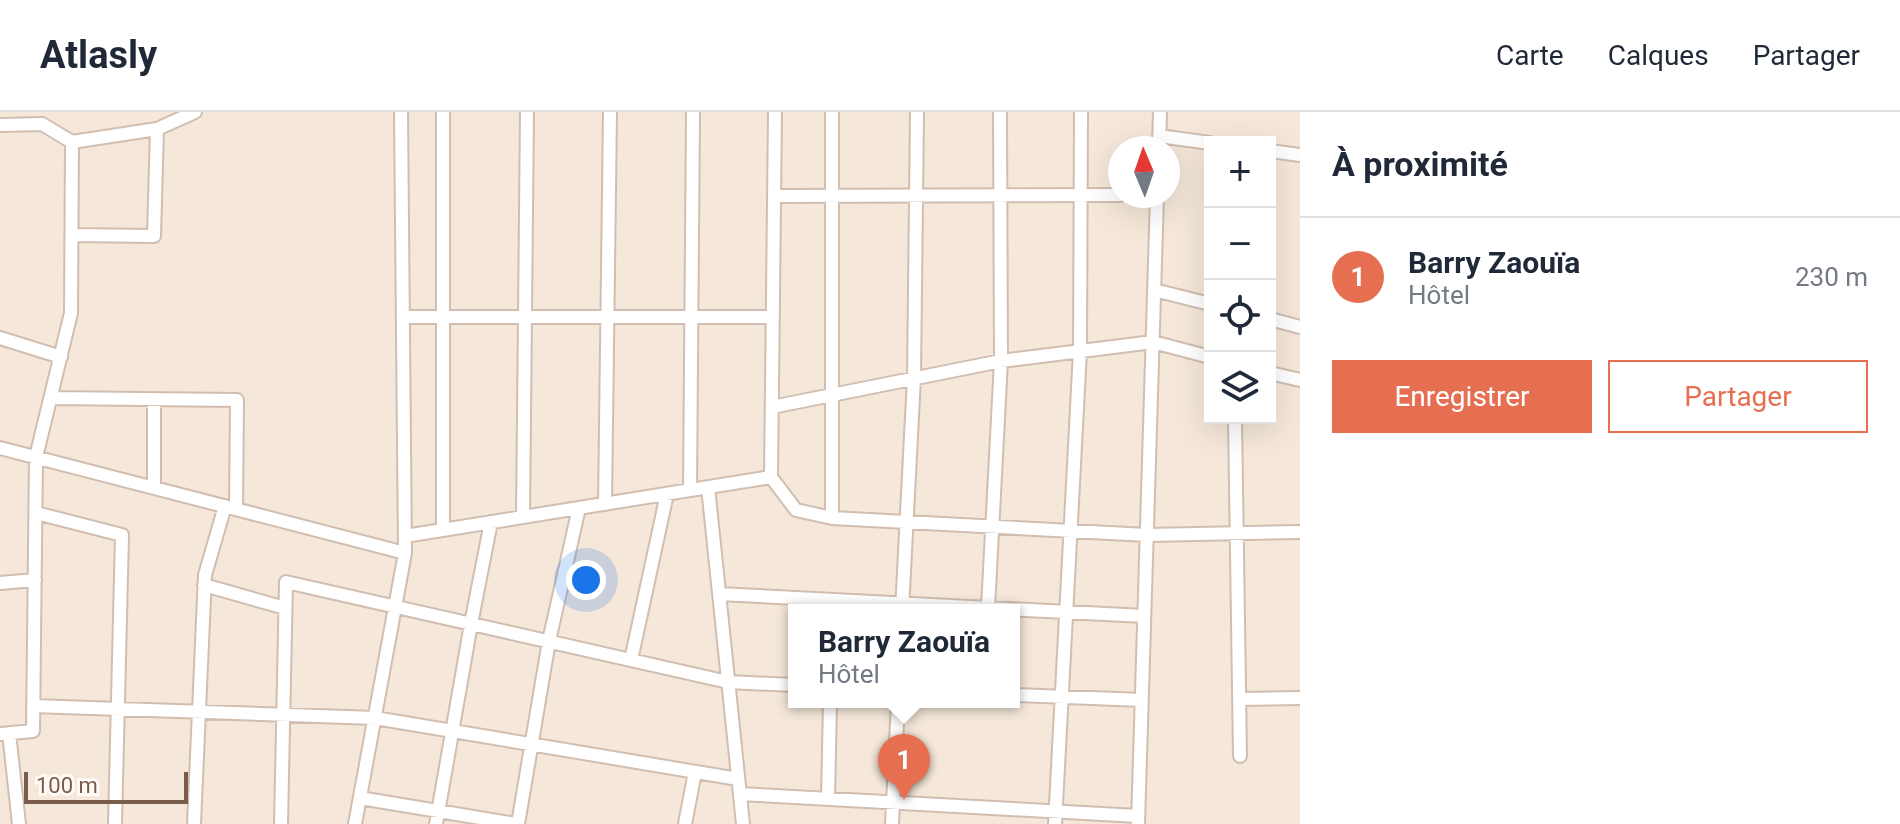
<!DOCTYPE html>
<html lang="fr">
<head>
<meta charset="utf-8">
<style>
	body { margin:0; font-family:Roboto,sans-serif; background:#f2f2f3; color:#1f2937 }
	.controls { position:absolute; right:24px; top:24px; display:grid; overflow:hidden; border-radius:0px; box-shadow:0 8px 32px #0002 }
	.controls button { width:72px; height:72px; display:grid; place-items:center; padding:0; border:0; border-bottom:2px solid #e0e1e3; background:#fff; color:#1f2937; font:40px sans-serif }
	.compass { position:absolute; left:1108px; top:24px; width:72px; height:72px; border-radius:50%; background:#fff; box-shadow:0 8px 32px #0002; rotate:358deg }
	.scale { position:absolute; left:24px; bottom:20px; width:164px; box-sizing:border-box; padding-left:8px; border:4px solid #7a5c4d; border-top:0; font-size:22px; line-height:28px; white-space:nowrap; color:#7a5c4d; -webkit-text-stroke:6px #fffaf3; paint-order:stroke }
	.you { position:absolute; left:586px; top:468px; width:28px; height:28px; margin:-20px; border:6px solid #fff; border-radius:50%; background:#1a73e8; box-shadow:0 0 0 12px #1a73e833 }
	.badge { display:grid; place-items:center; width:52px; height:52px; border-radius:50%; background:#e76f51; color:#fff; font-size:26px; font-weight:700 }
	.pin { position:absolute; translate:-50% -66px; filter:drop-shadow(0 2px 4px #0008) }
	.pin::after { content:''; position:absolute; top:42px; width:28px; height:24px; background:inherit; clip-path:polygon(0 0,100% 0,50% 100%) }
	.popup { position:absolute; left:788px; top:492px; width:232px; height:104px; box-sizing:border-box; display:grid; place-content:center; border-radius:0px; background:#fff; filter:drop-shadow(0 2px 6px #0005); font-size:26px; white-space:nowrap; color:#747a83 }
	.popup b { font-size:30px; color:#1f2937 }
	.popup::after { content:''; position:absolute; left:50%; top:100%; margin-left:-16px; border:16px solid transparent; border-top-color:#fff }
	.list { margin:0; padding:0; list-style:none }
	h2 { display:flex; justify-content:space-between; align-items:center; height:104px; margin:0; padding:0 32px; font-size:34px }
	h2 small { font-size:26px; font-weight:400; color:#747a83 }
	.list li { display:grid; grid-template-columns:52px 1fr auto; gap:24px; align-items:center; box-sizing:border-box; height:120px; padding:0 32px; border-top:2px solid #e0e1e3 }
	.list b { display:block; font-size:30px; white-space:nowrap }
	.list p { margin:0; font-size:26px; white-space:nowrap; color:#747a83 }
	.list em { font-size:26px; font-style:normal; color:#747a83 }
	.actions { display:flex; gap:16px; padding:24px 32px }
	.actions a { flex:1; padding:18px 0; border:2px solid #e76f51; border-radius:0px; text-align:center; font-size:28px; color:#e76f51 }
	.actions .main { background:#e76f51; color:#fff }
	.icon { flex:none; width:44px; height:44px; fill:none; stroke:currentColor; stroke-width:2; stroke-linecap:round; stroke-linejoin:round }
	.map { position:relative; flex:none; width:1300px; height:712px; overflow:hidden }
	header { display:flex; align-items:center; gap:48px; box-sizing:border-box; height:112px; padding:0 40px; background:#fff; border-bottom:2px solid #e0e1e3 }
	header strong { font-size:38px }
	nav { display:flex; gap:44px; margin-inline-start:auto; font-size:28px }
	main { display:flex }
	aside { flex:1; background:#fff }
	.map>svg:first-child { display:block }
	.residential { fill:#f5e8da; fill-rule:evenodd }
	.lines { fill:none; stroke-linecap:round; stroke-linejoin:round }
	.minor-casing { stroke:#d1beb0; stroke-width:16 }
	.minor { stroke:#fff; stroke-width:12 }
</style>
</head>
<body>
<header>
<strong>Atlasly</strong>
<nav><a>Carte</a><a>Calques</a><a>Partager</a></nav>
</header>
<main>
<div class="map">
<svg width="1300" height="712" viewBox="0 0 1300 712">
	<rect width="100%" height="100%" fill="#fdf6ec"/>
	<path class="residential" d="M 0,0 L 1300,0 L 1300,712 L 0,712 ZM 1210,30 L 1270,30 L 1270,306 L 1210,306 ZM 1120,36 L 1168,36 L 1168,84 L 1120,84 ZM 794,498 L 1014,498 L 1014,590 L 794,590 Z"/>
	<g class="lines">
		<defs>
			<path id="minor" d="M 775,0 L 771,365 L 796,398 L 832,406 L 1147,423 L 1300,420
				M 832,0 L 832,406
				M 0,13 L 42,12 L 72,30 L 157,17 L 195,0
				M 1159,24 L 1210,31
				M 1159,36 L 1160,0
				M 1270,39 L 1300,43
				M 774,84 L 1120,83
				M 72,123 L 154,124 L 157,17
				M 1154,178 L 1210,192
				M 403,205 L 773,205
				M 1270,207 L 1300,215
				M 0,226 L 61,245
				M 1270,261 L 1300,268
				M 51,286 L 237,288 L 236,397
				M 154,287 L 154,376
				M 772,295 L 1001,249 L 1153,230 L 1210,245
				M 1235,306 L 1240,644
				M 0,336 L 405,441
				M 708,375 L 743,712
				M 690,378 L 693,0
				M 605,392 L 610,0
				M 36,401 L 122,423 L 115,712
				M 523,405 L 527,0
				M 443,418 L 443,0
				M 405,424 L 771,365
				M 0,471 L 35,468
				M 204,473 L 285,496
				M 719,482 L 1144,504
				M 988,496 L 1001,249 L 1000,0
				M 902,498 L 914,266 L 917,0
				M 631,548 L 667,382
				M 1014,583 L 1142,588
				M 1239,587 L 1300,586
				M 33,594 L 375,606 L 738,667
				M 9,621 L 19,712
				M 0,622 L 33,619 L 36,345 L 71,201 L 72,30
				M 740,682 L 1138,704
				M 360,686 L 516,712
				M 828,687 L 830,590
				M 194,712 L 205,463 L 225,394
				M 281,712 L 286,470 L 728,570 L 794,573
				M 355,712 L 405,441 L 401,0
				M 436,712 L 471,512 L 491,410
				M 518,712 L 549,529 L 579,396
				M 685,712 L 695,660
				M 892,712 L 898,590
				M 1055,712 L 1080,239 L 1081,0
				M 1138,712 L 1157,84"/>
		</defs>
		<use href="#minor" class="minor-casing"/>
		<use href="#minor" class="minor"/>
	</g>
</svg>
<div class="controls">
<button>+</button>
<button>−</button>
<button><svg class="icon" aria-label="locate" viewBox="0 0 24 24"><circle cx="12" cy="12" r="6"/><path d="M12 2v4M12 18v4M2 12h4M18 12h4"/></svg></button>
<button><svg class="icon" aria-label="layers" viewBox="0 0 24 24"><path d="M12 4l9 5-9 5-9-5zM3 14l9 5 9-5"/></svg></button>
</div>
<svg class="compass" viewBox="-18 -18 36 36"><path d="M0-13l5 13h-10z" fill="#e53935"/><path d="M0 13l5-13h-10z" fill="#747a83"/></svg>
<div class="scale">100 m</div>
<div class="you"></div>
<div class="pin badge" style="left:904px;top:688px">1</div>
<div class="popup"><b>Barry Zaouïa</b>Hôtel</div>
</div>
<aside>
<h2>À proximité<small></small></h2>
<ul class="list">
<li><span class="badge">1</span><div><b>Barry Zaouïa</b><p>Hôtel</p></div><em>230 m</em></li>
</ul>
<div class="actions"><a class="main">Enregistrer</a><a>Partager</a></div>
</aside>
</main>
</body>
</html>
